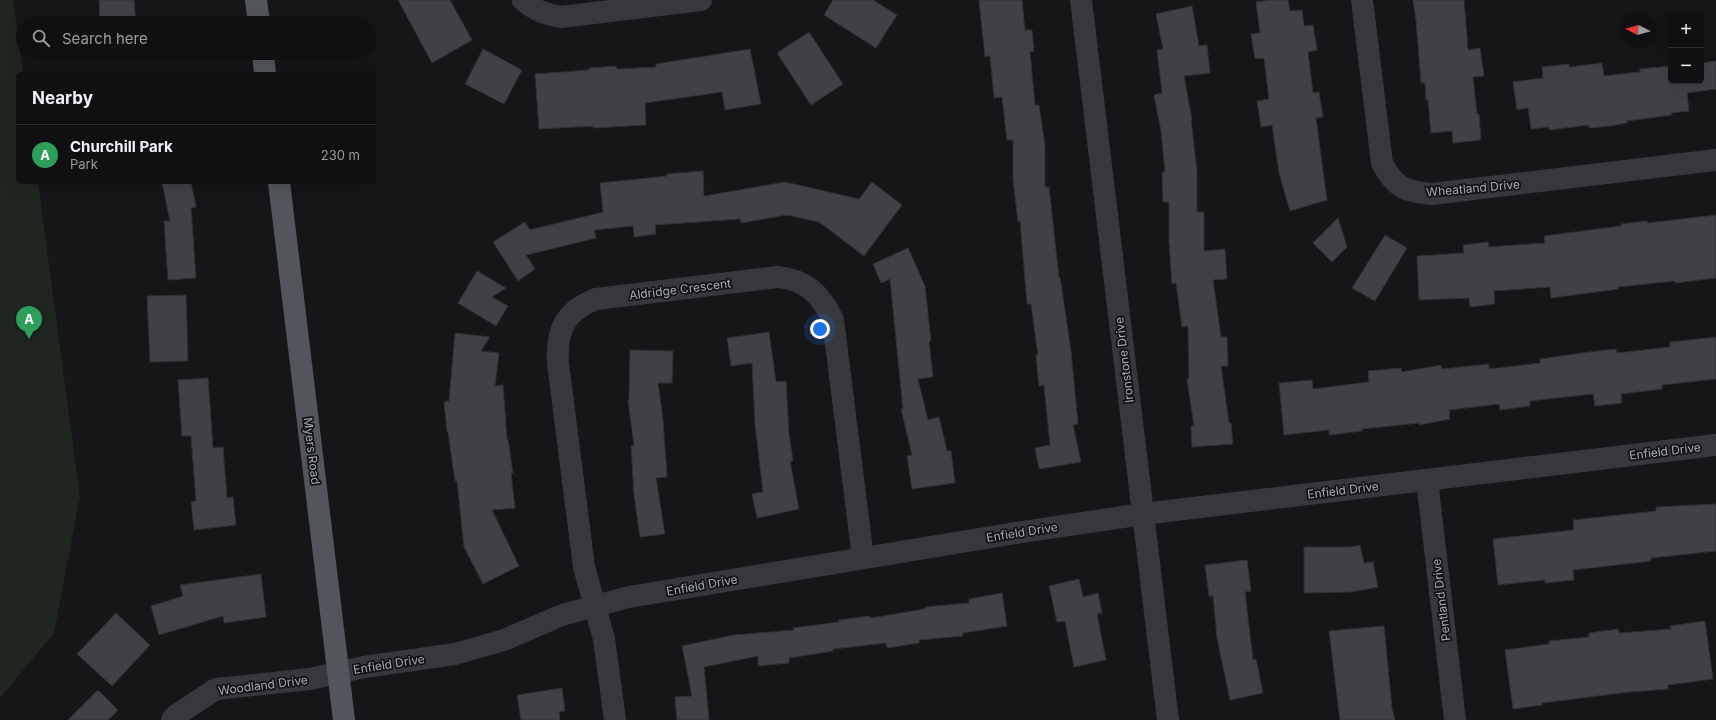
<!DOCTYPE html>
<html lang="en">
<head>
<meta charset="utf-8">
<style>
	body { margin:0; font-family:Inter,sans-serif; background:#1e1e20; color:#f1f3f6 }
	.controls { position:absolute; right:12px; top:12px; display:grid; overflow:hidden; border-radius:6px; box-shadow:0 4px 16px #0002 }
	.controls button { width:36px; height:36px; display:grid; place-items:center; padding:0; border:0; border-bottom:1px solid #303032; background:#101012; color:#f1f3f6; font:20px sans-serif }
	.compass { position:absolute; left:1620px; top:12px; width:36px; height:36px; border-radius:50%; background:#101012; box-shadow:0 4px 16px #0002; rotate:276deg }
	.you { position:absolute; left:820px; top:329px; width:14px; height:14px; margin:-10px; border:3px solid #fff; border-radius:50%; background:#1a73e8; box-shadow:0 0 0 6px #1a73e833 }
	.badge { display:grid; place-items:center; width:26px; height:26px; border-radius:50%; background:#f2b134; color:#fff; font-size:13px; font-weight:700 }
	.pin { position:absolute; translate:-50% -33px; filter:drop-shadow(0 1px 2px #0008) }
	.pin::after { content:''; position:absolute; top:21px; width:14px; height:12px; background:inherit; clip-path:polygon(0 0,100% 0,50% 100%) }
	.list { margin:0; padding:0; list-style:none }
	h2 { display:flex; justify-content:space-between; align-items:center; height:52px; margin:0; padding:0 16px; font-size:17px }
	h2 small { font-size:13px; font-weight:400; color:#9c9d9f }
	.list li { display:grid; grid-template-columns:26px 1fr auto; gap:12px; align-items:center; box-sizing:border-box; height:60px; padding:0 16px; border-top:1px solid #303032 }
	.list b { display:block; font-size:15px; white-space:nowrap }
	.list p { margin:0; font-size:13px; white-space:nowrap; color:#9c9d9f }
	.list em { font-size:13px; font-style:normal; color:#9c9d9f }
	.icon { flex:none; width:22px; height:22px; fill:none; stroke:currentColor; stroke-width:2; stroke-linecap:round; stroke-linejoin:round }
	.map { position:relative; flex:none; width:1716px; height:720px; overflow:hidden }
	.search { position:absolute; background:#101012; box-shadow:0 4px 16px #0002; left:16px; top:16px; width:360px; height:44px; display:flex; align-items:center; gap:10px; box-sizing:border-box; padding:0 14px; border-radius:22px; color:#9c9d9f; font-size:15px }
	.panel { position:absolute; background:#101012; box-shadow:0 4px 16px #0002; left:16px; top:72px; width:360px; height:112px; border-radius:6px }
	.map>svg:first-child { display:block }
	.green { fill:#1e261f }
	.building { fill:#404145; stroke:#303034 }
	.lines { fill:none; stroke-linecap:round; stroke-linejoin:round }
	.minor { stroke:#37383d; stroke-width:22 }
	.major { stroke:#53555c; stroke-width:22 }
	.labels { text-anchor:middle; dominant-baseline:central; stroke-width:3.5; stroke-linejoin:round; paint-order:stroke }
	.street-label { font-size:12px; fill:#a8adb8; stroke:#111113 }
</style>
</head>
<body>
<div class="map">
<svg width="1716" height="720" viewBox="0 0 1716 720">
	<rect width="100%" height="100%" fill="#161618"/>
	<path class="green" d="M 0,0 L 13,0 L 23,74 L 18,74 L 18,182 L 38,182 L 80,497 L 54,633 L 0,698 Z"/>
	<path class="building" d="M 99,0 L 134,0 L 136,23 L 100,23 Z
		M 398,0 L 450,0 L 472,40 L 432,63 Z
		M 833,0 L 873,0 L 897,15 L 876,48 L 824,15 Z
		M 979,0 L 1022,0 L 1025,30 L 1032,30 L 1034,51 L 1030,52 L 1035,105 L 1039,105 L 1045,146 L 1045,187 L 1049,187 L 1059,278 L 1060,277 L 1071,351 L 1078,424 L 1073,425 L 1081,462 L 1039,469 L 1035,448 L 1050,445 L 1044,385 L 1039,386 L 1036,355 L 1038,355 L 1031,304 L 1027,304 L 1020,221 L 1018,222 L 1013,179 L 1013,140 L 1007,140 L 1002,97 L 994,98 L 990,56 L 985,57 Z
		M 1269,0 L 1288,0 L 1290,11 L 1302,10 L 1304,26 L 1313,25 L 1317,50 L 1308,52 L 1313,93 L 1319,92 L 1323,117 L 1316,118 L 1327,200 L 1290,211 L 1279,173 L 1272,125 L 1261,127 L 1257,101 L 1269,99 L 1264,58 L 1255,59 L 1251,34 L 1260,33 L 1256,2 Z
		M 1413,0 L 1464,0 L 1468,50 L 1480,48 L 1484,76 L 1473,77 L 1477,114 L 1479,114 L 1481,140 L 1453,143 L 1452,131 L 1431,133 L 1428,100 L 1426,100 L 1425,83 L 1421,83 L 1416,20 Z
		M 1192,6 L 1199,46 L 1207,45 L 1210,73 L 1184,76 L 1192,120 L 1191,120 L 1197,171 L 1197,212 L 1204,212 L 1204,251 L 1225,249 L 1227,279 L 1213,280 L 1221,337 L 1227,337 L 1228,366 L 1221,366 L 1229,423 L 1231,423 L 1233,444 L 1192,447 L 1191,426 L 1194,426 L 1187,379 L 1189,379 L 1188,326 L 1182,327 L 1176,283 L 1172,284 L 1169,241 L 1169,202 L 1163,202 L 1162,172 L 1165,172 L 1161,131 L 1154,95 L 1162,93 L 1157,50 L 1163,49 L 1156,14 Z
		M 809,32 L 843,84 L 811,105 L 777,53 Z
		M 483,49 L 522,70 L 504,104 L 465,84 Z
		M 750,49 L 761,104 L 725,110 L 722,92 L 645,103 L 646,125 L 593,128 L 593,126 L 539,129 L 535,74 L 589,70 L 589,68 L 616,66 L 617,69 L 656,67 L 656,64 Z
		M 1716,61 L 1716,89 L 1687,93 L 1689,111 L 1671,113 L 1672,115 L 1627,121 L 1627,123 L 1610,126 L 1589,128 L 1589,125 L 1549,130 L 1549,127 L 1531,129 L 1528,108 L 1517,110 L 1513,82 L 1543,78 L 1542,67 L 1569,64 L 1569,67 L 1602,63 L 1604,76 L 1640,72 L 1640,69 L 1671,66 L 1671,81 L 1701,81 L 1701,63 Z
		M 703,171 L 704,196 L 785,182 L 859,199 L 872,182 L 902,205 L 864,256 L 819,222 L 787,215 L 741,223 L 740,219 L 655,225 L 656,234 L 634,237 L 633,226 L 594,230 L 596,238 L 526,255 L 535,269 L 518,281 L 493,242 L 525,222 L 530,230 L 603,212 L 600,183 L 667,176 L 667,174 Z
		M 162,182 L 191,182 L 196,207 L 191,208 L 196,278 L 168,280 L 164,221 L 170,221 Z
		M 1716,215 L 1716,278 L 1675,283 L 1675,281 L 1618,287 L 1619,289 L 1551,298 L 1550,287 L 1494,291 L 1495,304 L 1470,307 L 1469,298 L 1419,300 L 1417,256 L 1464,253 L 1463,245 L 1488,242 L 1489,247 L 1545,243 L 1544,236 L 1621,226 L 1621,224 L 1647,221 L 1647,223 Z
		M 1338,218 L 1347,247 L 1332,262 L 1313,243 Z
		M 1385,235 L 1407,248 L 1375,301 L 1352,288 Z
		M 908,248 L 925,286 L 931,341 L 929,341 L 933,377 L 918,379 L 928,420 L 939,417 L 947,451 L 951,451 L 955,483 L 912,489 L 907,456 L 912,455 L 901,409 L 903,409 L 890,279 L 881,283 L 873,264 Z
		M 477,271 L 506,288 L 492,297 L 508,306 L 496,326 L 458,303 Z
		M 186,295 L 188,361 L 150,362 L 147,296 Z
		M 769,332 L 776,382 L 786,381 L 789,434 L 793,461 L 790,461 L 799,509 L 757,518 L 752,494 L 763,492 L 755,424 L 752,363 L 731,366 L 727,338 Z
		M 455,333 L 490,337 L 481,351 L 499,353 L 495,386 L 503,385 L 507,439 L 508,439 L 513,473 L 511,473 L 515,508 L 492,510 L 519,566 L 483,584 L 464,547 L 457,481 L 455,481 L 448,432 L 447,432 L 444,402 L 449,401 Z
		M 1716,337 L 1716,379 L 1662,385 L 1662,389 L 1621,394 L 1622,403 L 1595,406 L 1593,394 L 1530,401 L 1530,406 L 1500,410 L 1499,404 L 1449,410 L 1450,419 L 1419,425 L 1419,423 L 1362,429 L 1362,431 L 1329,435 L 1329,430 L 1284,435 L 1279,383 L 1312,380 L 1313,389 L 1369,382 L 1368,371 L 1401,368 L 1402,372 L 1441,365 L 1442,369 L 1489,364 L 1489,369 L 1540,363 L 1540,359 L 1589,352 L 1616,349 L 1617,353 L 1670,347 L 1670,342 Z
		M 630,350 L 673,351 L 672,383 L 658,383 L 663,419 L 667,477 L 656,478 L 665,534 L 640,537 L 634,495 L 631,446 L 634,446 L 628,400 L 629,400 Z
		M 208,378 L 213,448 L 223,447 L 227,498 L 233,497 L 236,525 L 194,530 L 191,502 L 196,501 L 191,436 L 182,436 L 178,380 Z
		M 1716,504 L 1716,551 L 1651,558 L 1651,561 L 1573,570 L 1574,580 L 1545,583 L 1545,580 L 1498,585 L 1493,539 L 1574,530 L 1573,520 L 1656,511 L 1656,507 Z
		M 1360,545 L 1364,563 L 1373,562 L 1378,587 L 1351,592 L 1304,593 L 1304,547 L 1350,547 Z
		M 1247,560 L 1251,591 L 1245,592 L 1253,660 L 1256,659 L 1263,693 L 1230,700 L 1217,638 L 1213,596 L 1209,596 L 1205,565 Z
		M 261,574 L 266,617 L 224,623 L 223,616 L 159,635 L 151,606 L 183,596 L 180,585 Z
		M 1079,579 L 1083,597 L 1098,593 L 1102,613 L 1097,614 L 1106,660 L 1074,667 L 1065,621 L 1057,622 L 1049,586 Z
		M 1002,593 L 1007,626 L 963,633 L 963,636 L 919,640 L 919,643 L 887,648 L 886,643 L 833,649 L 833,651 L 789,658 L 789,663 L 758,666 L 758,656 L 704,667 L 709,720 L 677,720 L 675,697 L 692,696 L 682,646 L 734,635 L 794,630 L 793,628 L 839,622 L 839,620 L 870,616 L 871,618 L 925,609 L 925,607 L 969,603 L 969,599 Z
		M 116,613 L 150,645 L 112,686 L 77,654 Z
		M 1705,621 L 1713,679 L 1668,685 L 1668,689 L 1629,692 L 1542,703 L 1542,705 L 1513,709 L 1505,650 L 1549,644 L 1549,641 L 1589,637 L 1589,633 L 1618,629 L 1619,633 L 1671,629 L 1670,626 Z
		M 1384,626 L 1392,708 L 1395,720 L 1340,720 L 1329,631 Z
		M 562,688 L 565,711 L 559,712 L 560,720 L 521,720 L 517,695 Z
		M 98,690 L 118,710 L 108,720 L 68,720 Z"/>
	<g class="lines">
		<path class="minor" d="M 523,0 C 535,11 546,14 561,17 L 701,0
			M 1081,0 L 1168,720
			M 1362,0 L 1382,163 C 1395,188 1406,192 1432,194 L 1716,160
			M 1427,480 L 1455,720
			M 172,720 L 175,716 L 216,689 L 310,679 L 364,667 L 455,654 L 504,640 L 562,615 L 629,597 L 1022,532 L 1143,514 L 1716,445
			M 615,720 L 604,639 L 584,567 L 558,363 C 556,330 565,311 596,299 L 778,277 C 807,280 821,295 833,320 L 863,558"/>
		<path class="major" d="M 256,0 L 259,23
			M 263,53 L 265,74
			M 279,182 L 344,720"/>
	</g>
	<g class="labels">
		<g class="street-label">
			<text transform="translate(1473 188) rotate(-5)">Wheatland Drive</text>
			<text transform="translate(680 289) rotate(-7)">Aldridge Crescent</text>
			<text transform="translate(1124 360) rotate(-97)">Ironstone Drive</text>
			<text transform="translate(312 451) rotate(83)">Myers Road</text>
			<text transform="translate(1665 451) rotate(-7)">Enfield Drive</text>
			<text transform="translate(1343 490) rotate(-7)">Enfield Drive</text>
			<text transform="translate(1022 532) rotate(-9)">Enfield Drive</text>
			<text transform="translate(702 585) rotate(-10)">Enfield Drive</text>
			<text transform="translate(1441 600) rotate(-97)">Pentland Drive</text>
			<text transform="translate(389 664) rotate(-9)">Enfield Drive</text>
			<text transform="translate(263 685) rotate(-7)">Woodland Drive</text>
		</g>
	</g>
</svg>
<div class="controls">
<button>+</button>
<button>−</button>
</div>
<svg class="compass" viewBox="-18 -18 36 36"><path d="M0-13l5 13h-10z" fill="#e53935"/><path d="M0 13l5-13h-10z" fill="#9c9d9f"/></svg>
<div class="you"></div>
<div class="pin badge" style="left:29px;top:339px;background:#2e9e5b">A</div>
<div class="search"><svg class="icon" aria-label="search" viewBox="0 0 24 24"><circle cx="10" cy="10" r="6"/><path d="M15 15l6 6"/></svg>Search here</div>
<section class="panel">
<h2>Nearby<small></small></h2>
<ul class="list">
<li><span class="badge" style="background:#2e9e5b">A</span><div><b>Churchill Park</b><p>Park</p></div><em>230 m</em></li>
</ul>
</section>
</div>
</body>
</html>
